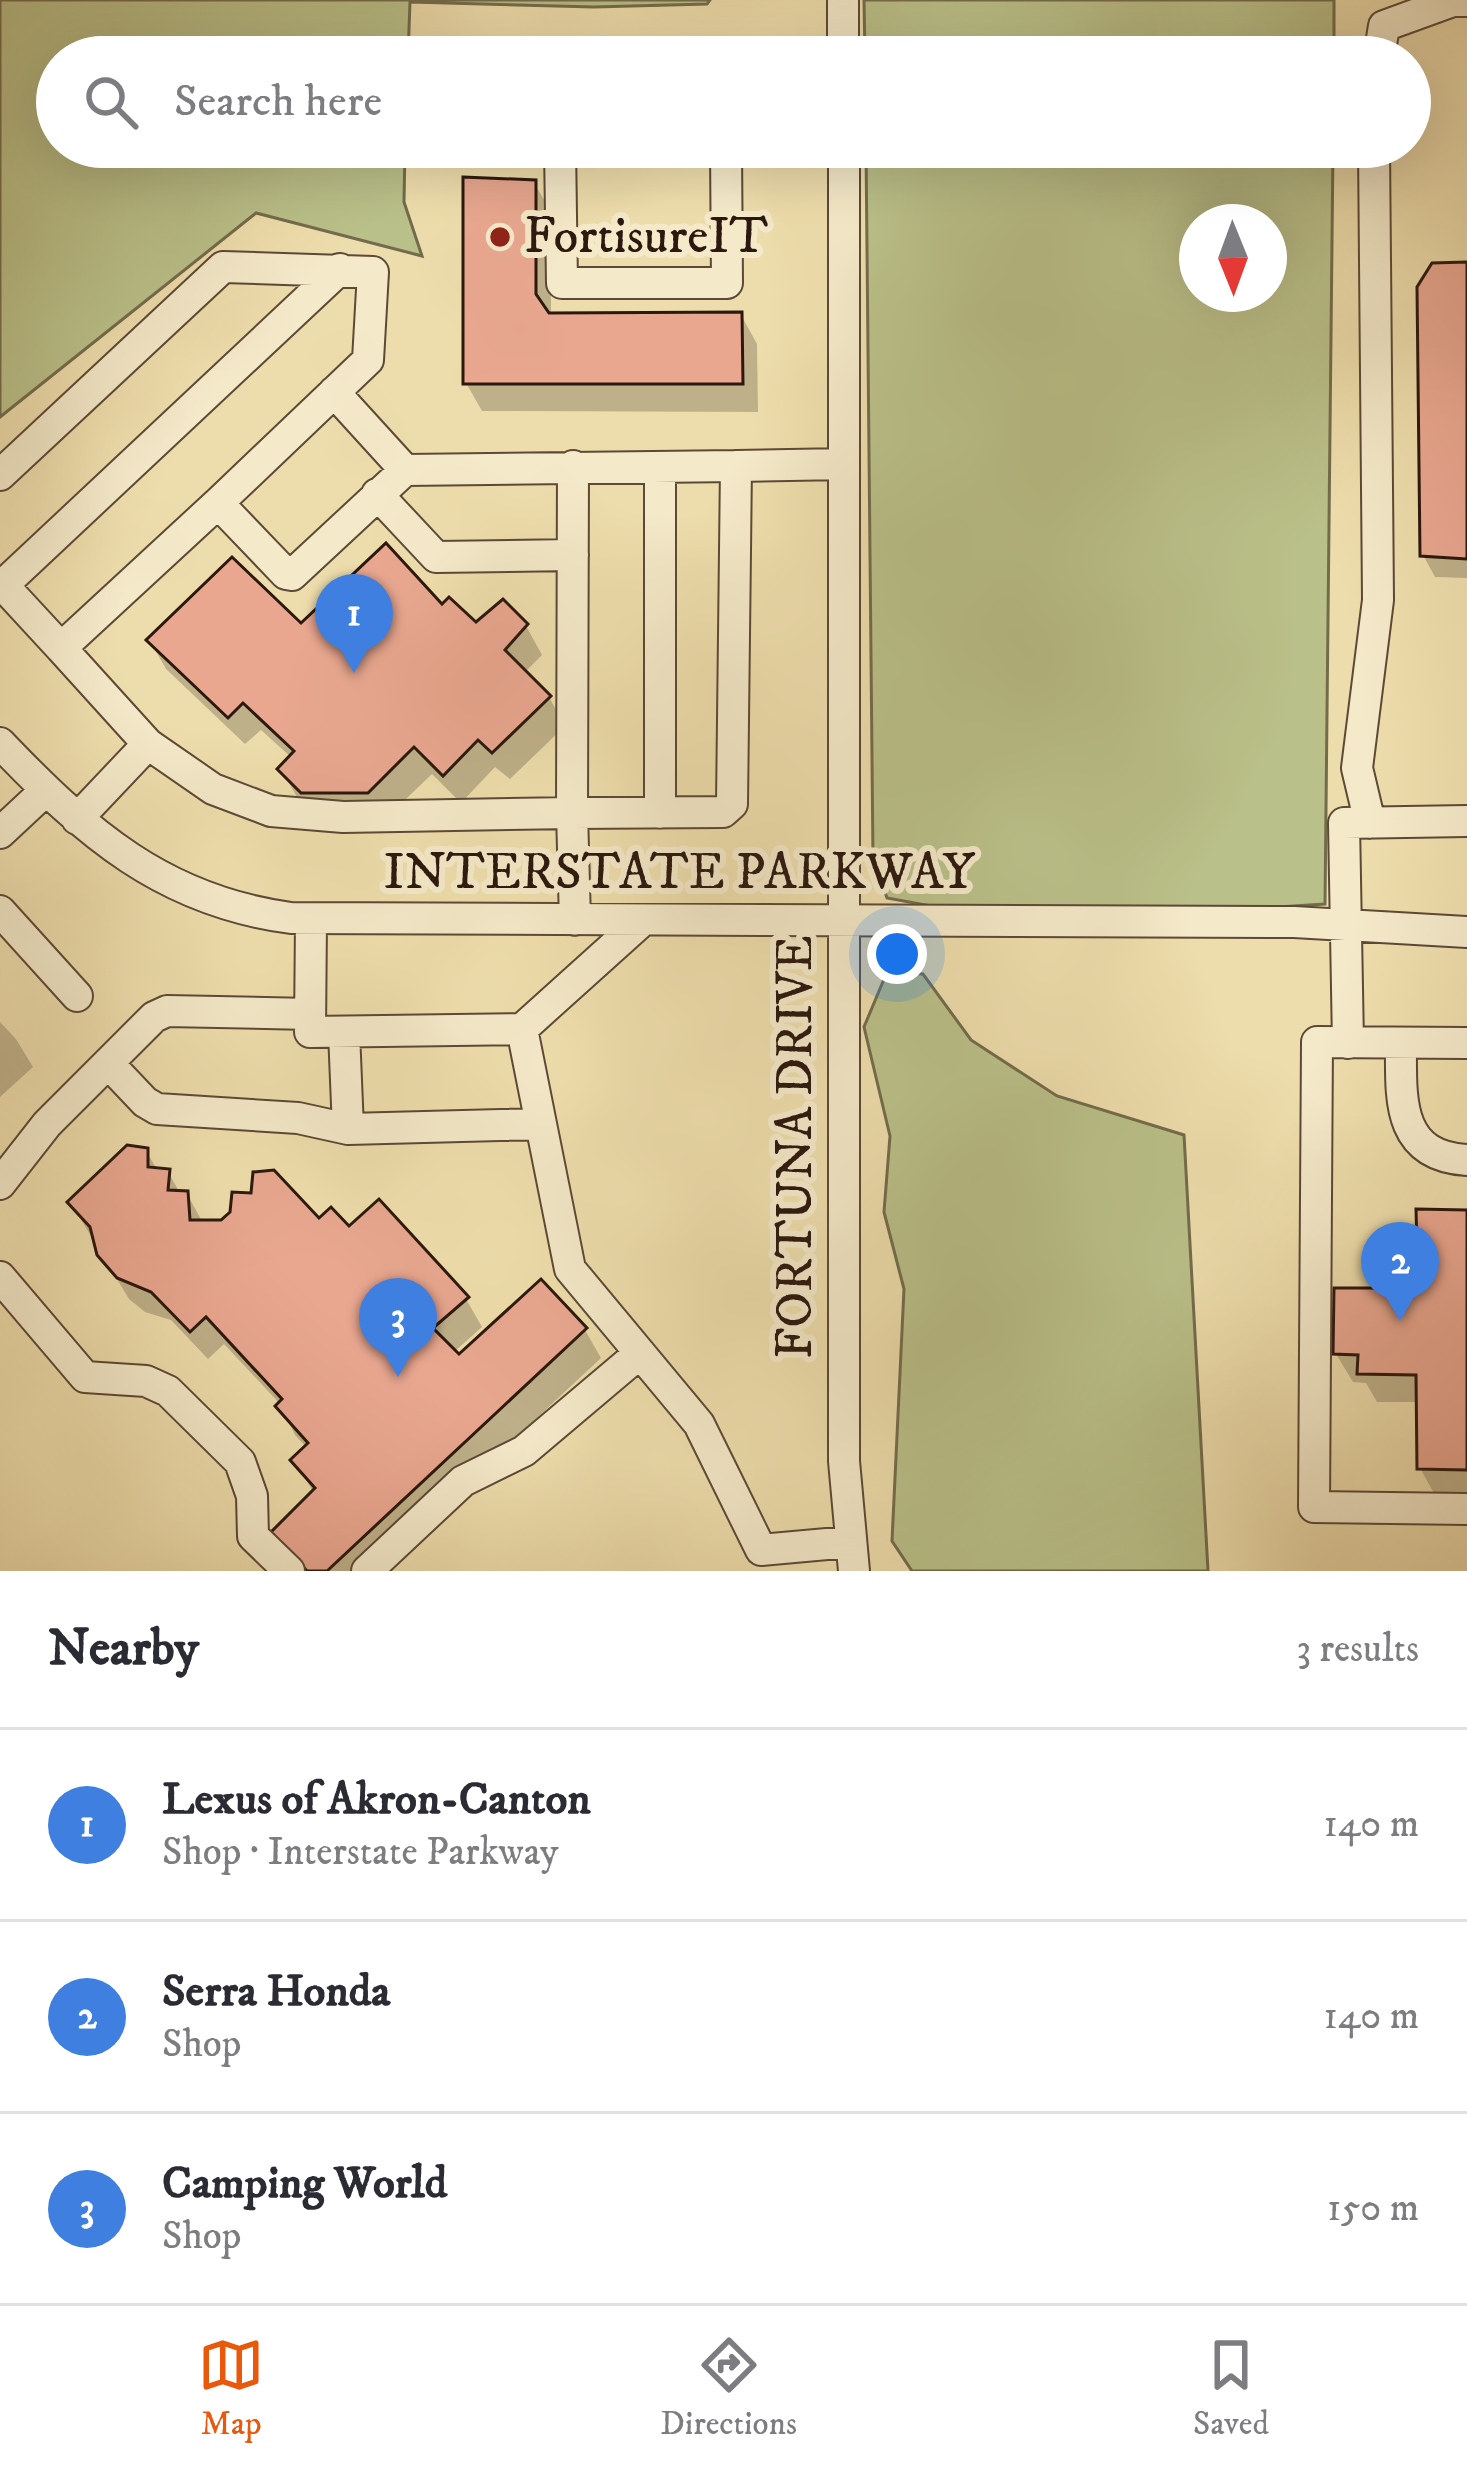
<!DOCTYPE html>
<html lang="en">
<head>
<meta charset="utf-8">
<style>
	body { margin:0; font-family:"IM FELL DW Pica",serif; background:#f7f7f7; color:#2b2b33 }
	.compass { position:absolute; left:1179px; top:204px; width:108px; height:108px; border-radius:50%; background:#fff; box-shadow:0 12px 48px #0002; rotate:179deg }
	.you { position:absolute; left:897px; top:954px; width:42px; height:42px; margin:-30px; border:9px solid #fff; border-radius:50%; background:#1a73e8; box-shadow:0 0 0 18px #1a73e833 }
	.badge { display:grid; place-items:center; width:78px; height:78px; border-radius:50%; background:#ea580c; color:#fff; font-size:39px; font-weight:700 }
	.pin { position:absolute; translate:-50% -99px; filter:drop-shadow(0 3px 6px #0008) }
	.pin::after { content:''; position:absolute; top:63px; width:42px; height:36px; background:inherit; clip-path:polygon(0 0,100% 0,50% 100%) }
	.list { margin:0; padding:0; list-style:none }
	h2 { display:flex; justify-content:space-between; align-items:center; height:156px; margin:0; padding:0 48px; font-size:51px }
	h2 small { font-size:39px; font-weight:400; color:#7c7c81 }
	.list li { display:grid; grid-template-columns:78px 1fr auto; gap:36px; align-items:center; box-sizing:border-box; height:192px; padding:0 48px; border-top:3px solid #e1e1e2 }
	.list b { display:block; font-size:45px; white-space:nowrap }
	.list p { margin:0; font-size:39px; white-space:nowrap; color:#7c7c81 }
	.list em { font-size:39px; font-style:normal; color:#7c7c81 }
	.icon { flex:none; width:66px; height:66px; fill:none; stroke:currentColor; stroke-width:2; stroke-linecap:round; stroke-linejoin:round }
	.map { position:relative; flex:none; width:1467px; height:1571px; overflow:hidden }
	.search { position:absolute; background:#fff; box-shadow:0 12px 48px #0002; left:36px; right:36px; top:36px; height:132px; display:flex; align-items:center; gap:30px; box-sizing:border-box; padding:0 42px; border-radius:66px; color:#7c7c81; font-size:45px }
	.sheet { height:732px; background:#fff }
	nav { display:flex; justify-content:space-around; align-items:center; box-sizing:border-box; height:168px; border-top:3px solid #e1e1e2; background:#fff; font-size:33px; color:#7c7c81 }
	nav a { display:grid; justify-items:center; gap:6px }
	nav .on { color:#ea580c }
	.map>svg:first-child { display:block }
	.green { fill:#bac089; stroke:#736c4c; stroke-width:3; fill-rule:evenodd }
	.shadow { fill:#0003 }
	.building { fill:#e9a790; stroke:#2c180e; stroke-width:3 }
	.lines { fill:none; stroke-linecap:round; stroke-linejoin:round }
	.minor-casing { stroke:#5c4936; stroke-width:34 }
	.minor { stroke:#f4e9c9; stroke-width:30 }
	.poi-dot { fill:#8f2418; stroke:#f4e9c9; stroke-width:4.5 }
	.labels { text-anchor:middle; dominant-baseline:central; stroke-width:12; stroke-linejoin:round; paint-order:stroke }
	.poi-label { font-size:51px; fill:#2c180e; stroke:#f4e9c9; text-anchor:start }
	.street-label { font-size:51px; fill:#2c180e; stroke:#f4e9c9 }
</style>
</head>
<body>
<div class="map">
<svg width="1467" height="1571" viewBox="0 0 1467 1571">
	<rect width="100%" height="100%" fill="#eeddac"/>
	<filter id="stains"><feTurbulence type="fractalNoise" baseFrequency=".00167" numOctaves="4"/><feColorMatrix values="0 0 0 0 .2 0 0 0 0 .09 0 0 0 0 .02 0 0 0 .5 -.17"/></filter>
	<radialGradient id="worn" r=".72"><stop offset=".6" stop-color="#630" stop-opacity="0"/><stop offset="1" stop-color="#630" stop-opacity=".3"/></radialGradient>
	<path class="green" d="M 0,0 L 710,0 L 707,4 L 594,7 L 410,2 L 408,57 L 57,57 L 57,147 L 405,147 L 404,202 L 422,256 L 256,213 L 0,417 Z
		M 864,0 L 1334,0 L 1334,57 L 865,57 Z
		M 866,147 L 1333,147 L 1325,904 L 1214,911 L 931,906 L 887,898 L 873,859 ZM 1197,222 L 1269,222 L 1269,294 L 1197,294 Z
		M 887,972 L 923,974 L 971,1040 L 1057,1096 L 1184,1135 L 1208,1571 L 912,1571 L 892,1541 L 904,1289 L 884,1212 L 890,1136 L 864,1027 Z"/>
	<path class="shadow" d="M 534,183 L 551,211 L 551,316 L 741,315 L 757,344 L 758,412 L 482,411 L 466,383 Z
		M 1467,265 L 1467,578 L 1435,577 L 1423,555 Z
		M 443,608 L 476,626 L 526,626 L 542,655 L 524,673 L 549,697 L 565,726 L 510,779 L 495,767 L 461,803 L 432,774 L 384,820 L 320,821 L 297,797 L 281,769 L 292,758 L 261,730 L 245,744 L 166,669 L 150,641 Z
		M 0,1022 L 16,1039 L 33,1067 L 0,1097 Z
		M 146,1151 L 158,1171 L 168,1172 L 180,1193 L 187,1194 L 203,1223 L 319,1222 L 349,1230 L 466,1299 L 482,1327 L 453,1353 L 458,1358 L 541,1284 L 585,1330 L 601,1358 L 373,1571 L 301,1571 L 314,1493 L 294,1460 L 307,1448 L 295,1435 L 281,1405 L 224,1344 L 208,1359 L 171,1320 L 145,1312 L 129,1299 L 71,1203 Z
		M 1467,1213 L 1467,1497 L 1436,1497 L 1420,1468 L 1420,1402 L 1377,1402 L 1366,1383 L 1353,1382 L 1336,1354 L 1421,1291 Z"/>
	<path class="building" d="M 463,177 L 536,180 L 536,294 L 549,313 L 742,312 L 743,384 L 463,384 Z
		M 1467,262 L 1467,559 L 1420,556 L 1417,287 L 1432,263 Z
		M 386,543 L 442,604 L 449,597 L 476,622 L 503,599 L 528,624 L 505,650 L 551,696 L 492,753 L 478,740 L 443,776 L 414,747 L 368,793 L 301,793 L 277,769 L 294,751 L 243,703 L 228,718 L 146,640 L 232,557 L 301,623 Z
		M 127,1145 L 148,1148 L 148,1167 L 170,1169 L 168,1190 L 188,1191 L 190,1220 L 221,1220 L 230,1212 L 232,1192 L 251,1193 L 253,1172 L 274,1170 L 319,1218 L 331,1207 L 349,1226 L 379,1199 L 469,1297 L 433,1328 L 459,1354 L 541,1279 L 587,1328 L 327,1571 L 307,1571 L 271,1532 L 315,1488 L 290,1460 L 308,1443 L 275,1406 L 282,1399 L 206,1317 L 190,1332 L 151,1292 L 117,1278 L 97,1255 L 90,1227 L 67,1202 Z
		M 1416,1209 L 1467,1210 L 1467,1470 L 1417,1469 L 1416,1375 L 1357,1374 L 1358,1355 L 1333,1354 L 1334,1288 L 1418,1288 Z"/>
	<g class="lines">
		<defs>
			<path id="minor" d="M 843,0 L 843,57
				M 1379,57 L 1384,26 L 1453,1 L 1467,1
				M 560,147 L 562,283 L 727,283 L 726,147
				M 844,147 L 844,1461 L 854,1571
				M 334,392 L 405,470
				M 660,467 L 660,813
				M 0,475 L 223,267 L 373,272 L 368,360 L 218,503
				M 377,494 L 436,557 L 573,555
				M 0,582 L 61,648
				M 3,585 L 340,269
				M 0,743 C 86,833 163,901 291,918 L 1294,922 L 1467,932
				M 148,744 L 213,789 L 271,811 L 343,817 L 572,813 L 573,466
				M 77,819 L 148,744 L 61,648 L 218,503 L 286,574 L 292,575 L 405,470 L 736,466
				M 1370,823 L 1357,768 L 1378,600 L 1374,147
				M 0,833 L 45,791
				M 0,911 L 77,996
				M 311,920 L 310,1032 L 522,1029 L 643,920
				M 575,920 L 572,813 L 723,812 L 732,804 L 736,466 L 844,464
				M 522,1029 L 570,1269 L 699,1424 L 761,1550 L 849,1542
				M 344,1032 L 348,1129
				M 1348,1043 L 1344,823 L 1467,821
				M 1401,1043 C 1401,1098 1396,1156 1467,1160
				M 1467,1043 L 1317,1042 L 1314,1507 L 1467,1509
				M 108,1063 L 145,1102 L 157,1109 L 298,1118 L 348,1129 L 541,1124
				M 0,1184 L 47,1124 L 154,1017 L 167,1011 L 310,1014
				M 0,1277 L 85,1377 L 146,1381 L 168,1391 L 240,1462 L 252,1496 L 253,1536 L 289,1571
				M 367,1571 L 463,1481 L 524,1451 L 640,1353"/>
		</defs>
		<use href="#minor" class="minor-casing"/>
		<use href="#minor" class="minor"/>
	</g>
	<circle class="poi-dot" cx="500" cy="237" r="12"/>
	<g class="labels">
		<g class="poi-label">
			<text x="524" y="237">FortisureIT</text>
		</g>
		<g class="street-label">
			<text x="679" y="873">INTERSTATE PARKWAY</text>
			<text transform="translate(796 1147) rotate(-90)">FORTUNA DRIVE</text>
		</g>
	</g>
	<rect width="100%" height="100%" filter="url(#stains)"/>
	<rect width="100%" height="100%" fill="url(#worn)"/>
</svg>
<svg class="compass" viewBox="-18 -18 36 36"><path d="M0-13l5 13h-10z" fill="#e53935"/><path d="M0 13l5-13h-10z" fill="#7c7c81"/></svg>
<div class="you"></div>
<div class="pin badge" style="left:354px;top:673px;background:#3f7fe0">1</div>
<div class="pin badge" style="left:1400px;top:1321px;background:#3f7fe0">2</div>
<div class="pin badge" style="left:398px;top:1377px;background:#3f7fe0">3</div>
<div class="search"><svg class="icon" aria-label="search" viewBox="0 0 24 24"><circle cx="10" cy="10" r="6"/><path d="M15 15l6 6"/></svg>Search here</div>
</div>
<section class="sheet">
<h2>Nearby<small>3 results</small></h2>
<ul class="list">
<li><span class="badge" style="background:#3f7fe0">1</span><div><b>Lexus of Akron-Canton</b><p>Shop · Interstate Parkway</p></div><em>140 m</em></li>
<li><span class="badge" style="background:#3f7fe0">2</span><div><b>Serra Honda</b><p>Shop</p></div><em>140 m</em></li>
<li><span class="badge" style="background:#3f7fe0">3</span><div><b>Camping World</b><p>Shop</p></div><em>150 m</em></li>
</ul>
</section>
<nav>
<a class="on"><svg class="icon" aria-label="map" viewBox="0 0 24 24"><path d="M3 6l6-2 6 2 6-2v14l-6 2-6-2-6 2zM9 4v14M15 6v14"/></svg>Map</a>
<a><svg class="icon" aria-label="directions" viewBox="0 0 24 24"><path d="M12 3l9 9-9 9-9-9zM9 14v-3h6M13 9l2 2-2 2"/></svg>Directions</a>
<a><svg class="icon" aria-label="saved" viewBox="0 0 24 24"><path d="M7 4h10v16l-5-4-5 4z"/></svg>Saved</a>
</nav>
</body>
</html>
